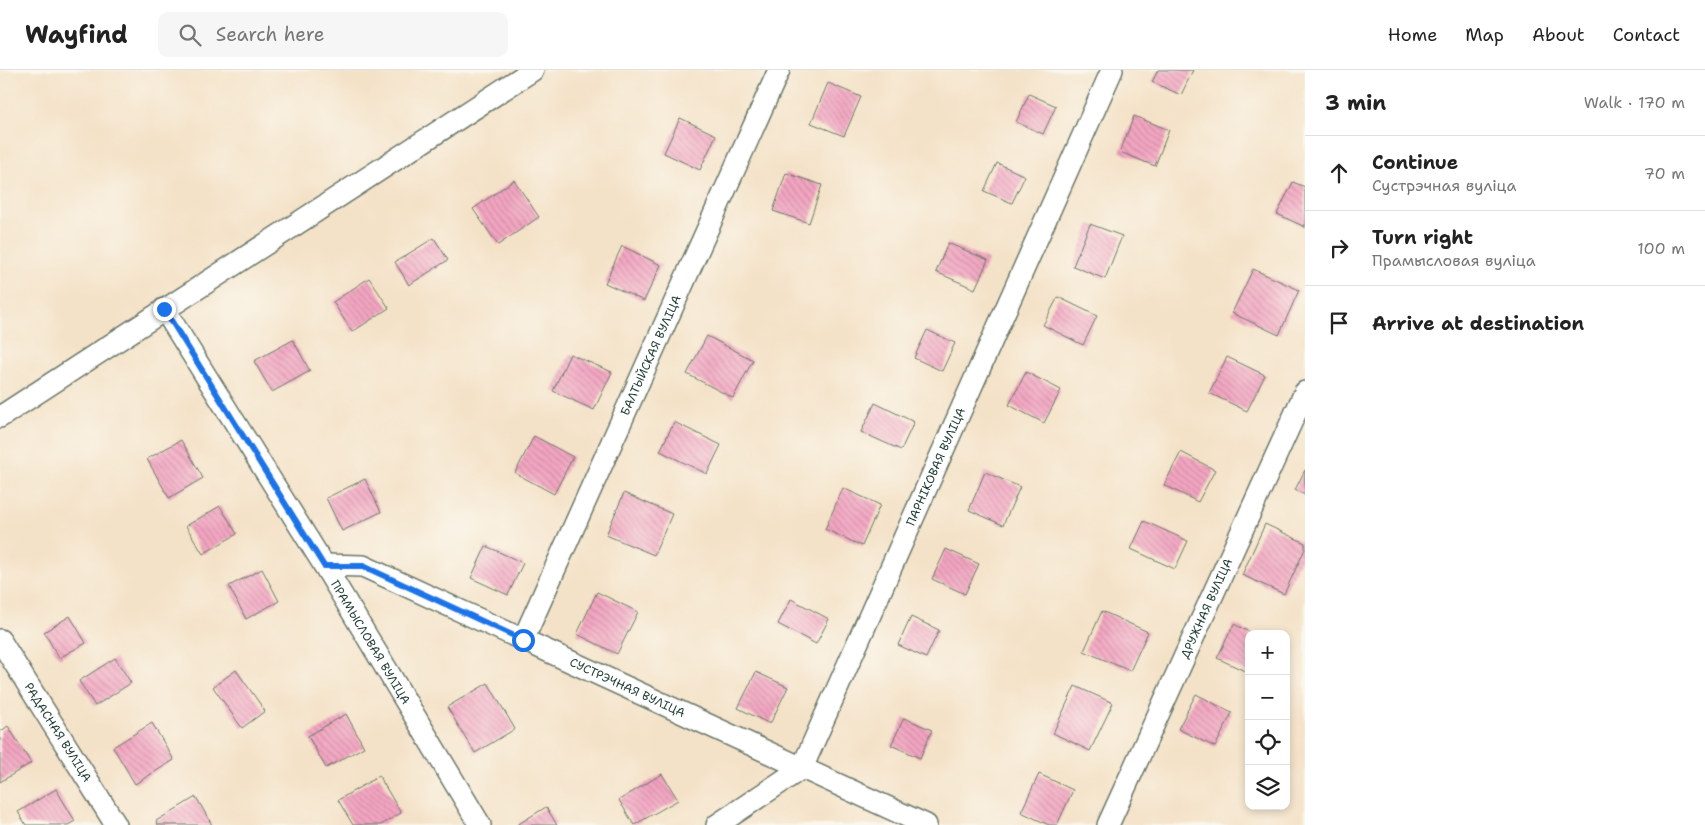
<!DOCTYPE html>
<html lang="en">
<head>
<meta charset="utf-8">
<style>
	body { margin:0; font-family:"Shantell Sans",sans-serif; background:#f6f6f6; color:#222 }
	.controls { position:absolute; right:15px; bottom:15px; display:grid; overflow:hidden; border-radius:10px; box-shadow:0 2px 8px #0003 }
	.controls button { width:45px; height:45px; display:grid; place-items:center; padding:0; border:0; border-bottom:1px solid #e0e0e0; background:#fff; color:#222; font:25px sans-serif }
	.stop { position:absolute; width:15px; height:15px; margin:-11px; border:4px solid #1a73e8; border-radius:50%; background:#fff }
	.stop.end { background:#1a73e8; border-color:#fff; box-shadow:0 1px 5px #0008 }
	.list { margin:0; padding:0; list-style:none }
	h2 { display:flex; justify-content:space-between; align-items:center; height:65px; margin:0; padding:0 20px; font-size:21px }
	h2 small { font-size:16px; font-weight:400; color:#767676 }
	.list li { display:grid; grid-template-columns:32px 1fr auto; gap:15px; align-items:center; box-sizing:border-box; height:75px; padding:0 20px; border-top:1px solid #e0e0e0 }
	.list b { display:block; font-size:19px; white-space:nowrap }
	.list p { margin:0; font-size:16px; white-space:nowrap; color:#767676 }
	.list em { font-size:16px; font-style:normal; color:#767676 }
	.icon { flex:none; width:28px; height:28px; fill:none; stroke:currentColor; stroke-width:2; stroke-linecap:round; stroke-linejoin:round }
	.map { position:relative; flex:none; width:1305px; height:755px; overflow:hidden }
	header { display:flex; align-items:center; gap:30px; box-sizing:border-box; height:70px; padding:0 25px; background:#fff; border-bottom:1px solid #e0e0e0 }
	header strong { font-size:24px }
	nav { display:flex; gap:28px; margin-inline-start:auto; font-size:18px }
	.search { width:350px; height:45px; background:#f6f6f6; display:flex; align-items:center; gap:12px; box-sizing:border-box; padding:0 18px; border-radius:10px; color:#767676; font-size:19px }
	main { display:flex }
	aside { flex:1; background:#fff }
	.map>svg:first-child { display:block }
	.building { fill:url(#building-back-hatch) }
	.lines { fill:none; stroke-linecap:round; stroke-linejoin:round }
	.street-casing { stroke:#6a7768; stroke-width:24 }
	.street { stroke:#fff; stroke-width:21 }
	.route { stroke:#1a73e8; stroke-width:6 }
	.labels { text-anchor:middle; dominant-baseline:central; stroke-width:4; stroke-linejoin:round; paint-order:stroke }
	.street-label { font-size:12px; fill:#1f3d34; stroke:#fbf7ec }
</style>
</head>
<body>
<header>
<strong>Wayfind</strong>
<div class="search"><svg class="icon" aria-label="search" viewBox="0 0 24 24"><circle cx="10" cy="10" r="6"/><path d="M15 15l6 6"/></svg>Search here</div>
<nav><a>Home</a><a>Map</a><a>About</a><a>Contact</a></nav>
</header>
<main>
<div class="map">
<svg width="1305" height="755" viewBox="0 0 1305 755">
	<defs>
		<pattern id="building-back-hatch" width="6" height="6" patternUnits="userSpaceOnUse" patternTransform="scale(1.25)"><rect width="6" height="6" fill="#f4a6c2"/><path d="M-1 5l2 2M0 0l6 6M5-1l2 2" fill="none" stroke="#c5889e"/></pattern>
	</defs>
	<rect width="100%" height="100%" fill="#fbf7ec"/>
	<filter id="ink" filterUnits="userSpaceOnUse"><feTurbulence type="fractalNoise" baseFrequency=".02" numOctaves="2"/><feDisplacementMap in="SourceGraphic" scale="10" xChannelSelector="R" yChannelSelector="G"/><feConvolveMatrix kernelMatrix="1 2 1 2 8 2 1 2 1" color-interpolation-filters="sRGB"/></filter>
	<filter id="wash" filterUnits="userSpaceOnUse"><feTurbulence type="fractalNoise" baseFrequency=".0096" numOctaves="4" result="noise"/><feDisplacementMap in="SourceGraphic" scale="20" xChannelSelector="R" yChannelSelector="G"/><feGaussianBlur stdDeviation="1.12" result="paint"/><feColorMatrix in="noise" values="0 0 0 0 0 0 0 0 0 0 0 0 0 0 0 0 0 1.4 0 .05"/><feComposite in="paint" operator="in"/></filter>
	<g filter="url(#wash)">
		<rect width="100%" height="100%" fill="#f4e2c8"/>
		<g id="blocks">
			<path class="building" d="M 1158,0 L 1193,0 L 1181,25 L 1152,12 Z
				M 828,13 L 861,27 L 844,66 L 811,53 Z
				M 1029,24 L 1056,36 L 1043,64 L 1016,52 Z
				M 1134,46 L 1169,60 L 1155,96 L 1120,82 Z
				M 680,48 L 716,65 L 700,100 L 664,83 Z
				M 997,93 L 1025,106 L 1012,133 L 984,121 Z
				M 786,103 L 822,115 L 809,153 L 773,141 Z
				M 514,110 L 539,147 L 498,175 L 473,139 Z
				M 1293,112 L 1305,117 L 1305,157 L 1277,144 Z
				M 1090,154 L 1122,166 L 1105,209 L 1073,196 Z
				M 434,168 L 448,190 L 409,215 L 395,192 Z
				M 948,173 L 988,190 L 975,219 L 936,202 Z
				M 622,176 L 661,195 L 644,231 L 605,213 Z
				M 1253,199 L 1299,220 L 1279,265 L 1232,243 Z
				M 369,208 L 389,238 L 352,262 L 333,232 Z
				M 1058,227 L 1097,246 L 1083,275 L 1043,255 Z
				M 927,260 L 955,273 L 942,301 L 914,288 Z
				M 707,266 L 753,290 L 733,328 L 687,304 Z
				M 293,270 L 310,301 L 272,322 L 254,291 Z
				M 570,284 L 612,302 L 594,340 L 553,321 Z
				M 1227,287 L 1265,305 L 1247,341 L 1209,323 Z
				M 1026,302 L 1061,320 L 1044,353 L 1009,335 Z
				M 875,333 L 914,352 L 901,380 L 861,362 Z
				M 674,352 L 721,375 L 707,404 L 660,381 Z
				M 534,366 L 573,387 L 554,424 L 515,403 Z
				M 181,370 L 203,408 L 169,428 L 147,389 Z
				M 1181,382 L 1215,400 L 1198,432 L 1164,415 Z
				M 1305,400 L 1305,425 L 1295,420 Z
				M 985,402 L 1020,417 L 1003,455 L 969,440 Z
				M 365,409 L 381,442 L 342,461 L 326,428 Z
				M 843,418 L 880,435 L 862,476 L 825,459 Z
				M 624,423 L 672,444 L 654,485 L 606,465 Z
				M 220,436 L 237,464 L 203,484 L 186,456 Z
				M 1144,451 L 1188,471 L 1175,499 L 1131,479 Z
				M 1265,454 L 1305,473 L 1305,479 L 1284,524 L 1242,505 Z
				M 486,476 L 523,493 L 508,525 L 471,508 Z
				M 946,479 L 979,494 L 965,524 L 932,509 Z
				M 262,499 L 279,531 L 246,549 L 229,516 Z
				M 597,522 L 638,542 L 617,584 L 577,564 Z
				M 791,529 L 829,549 L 816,574 L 778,554 Z
				M 1102,541 L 1148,562 L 1130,601 L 1084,581 Z
				M 70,546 L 86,573 L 59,588 L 44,562 Z
				M 911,547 L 939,560 L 926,588 L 898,575 Z
				M 1234,554 L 1253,564 L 1249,564 L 1249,603 L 1217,588 Z
				M 115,588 L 131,613 L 95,636 L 79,611 Z
				M 236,600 L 265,641 L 242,658 L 213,617 Z
				M 756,602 L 788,617 L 770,654 L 738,638 Z
				M 488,613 L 515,659 L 475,683 L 447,637 Z
				M 1075,616 L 1113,633 L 1090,681 L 1053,663 Z
				M 1196,624 L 1232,643 L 1215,677 L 1178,659 Z
				M 346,644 L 364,677 L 326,698 L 308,666 Z
				M 904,648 L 932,660 L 920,688 L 891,675 Z
				M 152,653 L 174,690 L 135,714 L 113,677 Z
				M 8,656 L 31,693 L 0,712 L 0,662 Z
				M 662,704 L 678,730 L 634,755 L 619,730 Z
				M 1039,704 L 1073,720 L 1057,755 L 1049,755 L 1021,742 Z
				M 379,706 L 401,743 L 381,755 L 353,755 L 338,730 Z
				M 56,719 L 75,751 L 68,755 L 26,755 L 18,742 Z
				M 196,727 L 212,755 L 158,755 L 156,751 Z
				M 546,737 L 557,755 L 517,755 Z"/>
		</g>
	</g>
	<g filter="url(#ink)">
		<use href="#blocks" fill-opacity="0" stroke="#6a7768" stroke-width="1"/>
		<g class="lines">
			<defs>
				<g id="street">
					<path id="s1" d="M 164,239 L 324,495 L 480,755"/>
					<path d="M 0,347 L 533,0"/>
					<path id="s2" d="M 324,495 L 363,496 L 926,755"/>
					<path id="s3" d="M 0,570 L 116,755"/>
					<path id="s4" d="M 523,570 L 779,0"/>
					<path id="s5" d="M 717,755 L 802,698 L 1112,0"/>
					<path id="s6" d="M 1108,755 L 1305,322"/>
				</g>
			</defs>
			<use href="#street" class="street-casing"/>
			<use href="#street" class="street"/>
		</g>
	</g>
	<g class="lines" filter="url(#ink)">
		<path class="route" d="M 164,239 L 324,496 L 363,496 L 523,570"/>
	</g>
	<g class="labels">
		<g class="street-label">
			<text stroke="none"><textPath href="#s4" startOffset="312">БАЛТЫЙСКАЯ ВУЛІЦА</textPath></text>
			<text stroke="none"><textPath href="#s5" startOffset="432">ПАРНІКОВАЯ ВУЛІЦА</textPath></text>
			<text stroke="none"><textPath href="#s6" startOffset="238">ДРУЖНАЯ ВУЛІЦА</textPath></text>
			<text stroke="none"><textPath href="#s1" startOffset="392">ПРАМЫСЛОВАЯ ВУЛІЦА</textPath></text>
			<text stroke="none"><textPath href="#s2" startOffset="330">СУСТРЭЧНАЯ ВУЛІЦА</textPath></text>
			<text stroke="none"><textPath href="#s3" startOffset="109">РАДАСНАЯ ВУЛІЦА</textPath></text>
		</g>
	</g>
</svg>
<div class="controls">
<button>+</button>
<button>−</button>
<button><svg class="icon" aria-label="locate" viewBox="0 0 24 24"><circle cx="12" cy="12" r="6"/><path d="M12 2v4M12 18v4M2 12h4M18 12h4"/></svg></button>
<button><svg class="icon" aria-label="layers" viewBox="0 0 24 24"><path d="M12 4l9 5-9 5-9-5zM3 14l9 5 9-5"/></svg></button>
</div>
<div class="stop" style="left:523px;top:570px"></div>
<div class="stop end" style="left:164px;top:239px"></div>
</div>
<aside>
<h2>3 min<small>Walk · 170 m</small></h2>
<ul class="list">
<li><svg class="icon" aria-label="ahead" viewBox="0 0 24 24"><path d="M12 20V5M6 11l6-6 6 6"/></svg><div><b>Continue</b><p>Сустрэчная вуліца</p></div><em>70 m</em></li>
<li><svg class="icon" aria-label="right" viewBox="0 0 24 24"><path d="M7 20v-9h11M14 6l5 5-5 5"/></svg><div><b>Turn right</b><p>Прамысловая вуліца</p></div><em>100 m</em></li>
<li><svg class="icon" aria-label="arrive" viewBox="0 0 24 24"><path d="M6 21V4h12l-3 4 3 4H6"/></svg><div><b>Arrive at destination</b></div></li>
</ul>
</aside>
</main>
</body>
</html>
